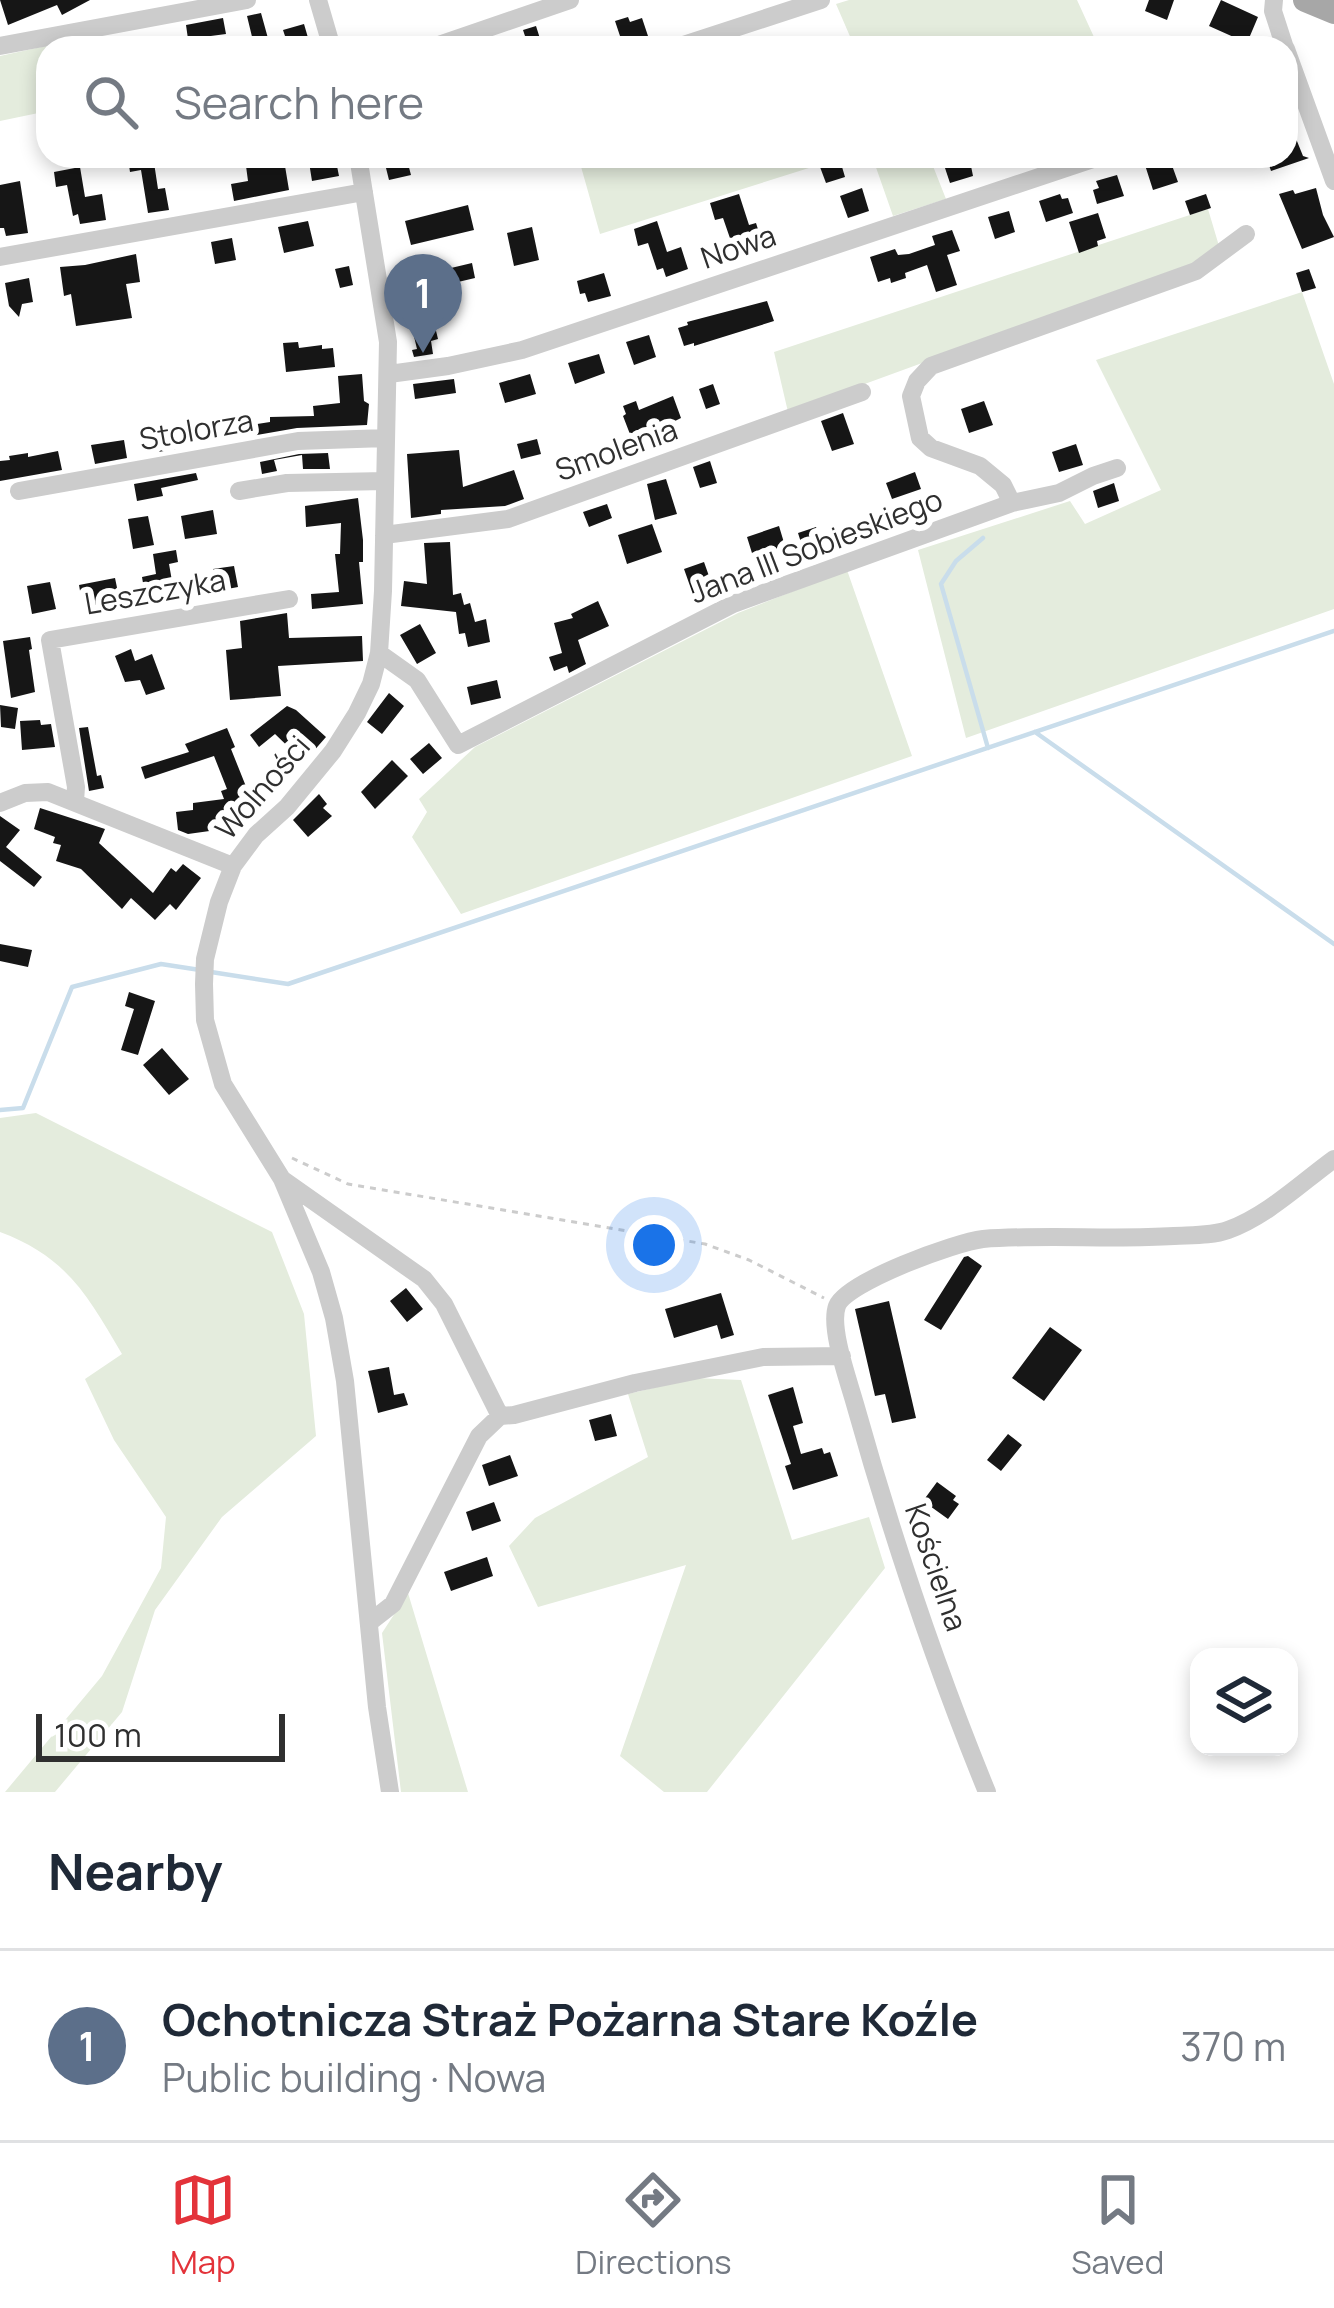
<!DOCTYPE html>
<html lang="en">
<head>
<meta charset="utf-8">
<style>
	body { margin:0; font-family:Manrope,sans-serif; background:#f6f6f7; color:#1f2937 }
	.controls { position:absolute; right:36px; bottom:36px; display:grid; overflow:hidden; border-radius:24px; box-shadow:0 6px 18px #0003 }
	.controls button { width:108px; height:108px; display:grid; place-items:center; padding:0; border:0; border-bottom:3px solid #e0e1e3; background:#fff; color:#1f2937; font:60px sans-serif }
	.scale { position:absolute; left:36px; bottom:30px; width:249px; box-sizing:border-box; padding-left:12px; border:6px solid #2f2f2f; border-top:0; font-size:33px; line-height:42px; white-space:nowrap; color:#2f2f2f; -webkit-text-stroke:9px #fff; paint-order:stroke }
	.you { position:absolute; left:654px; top:1245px; width:42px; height:42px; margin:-30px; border:9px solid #fff; border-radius:50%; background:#1a73e8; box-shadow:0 0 0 18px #1a73e833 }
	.badge { display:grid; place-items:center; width:78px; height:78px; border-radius:50%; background:#e3333a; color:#fff; font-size:39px; font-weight:700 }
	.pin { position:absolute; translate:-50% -99px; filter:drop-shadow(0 3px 6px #0008) }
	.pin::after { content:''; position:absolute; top:63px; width:42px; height:36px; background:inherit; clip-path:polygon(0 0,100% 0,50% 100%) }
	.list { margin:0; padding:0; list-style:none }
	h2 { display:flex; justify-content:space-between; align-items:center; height:156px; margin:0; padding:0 48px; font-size:51px }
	h2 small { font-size:39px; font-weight:400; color:#747a83 }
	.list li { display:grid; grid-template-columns:78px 1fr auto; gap:36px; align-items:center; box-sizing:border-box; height:192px; padding:0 48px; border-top:3px solid #e0e1e3 }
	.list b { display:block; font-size:45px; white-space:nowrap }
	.list p { margin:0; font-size:39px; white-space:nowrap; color:#747a83 }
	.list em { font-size:39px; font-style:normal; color:#747a83 }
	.icon { flex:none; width:66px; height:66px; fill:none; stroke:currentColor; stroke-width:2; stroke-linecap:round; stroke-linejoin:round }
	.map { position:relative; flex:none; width:1334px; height:1792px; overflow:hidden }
	.search { position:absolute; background:#fff; box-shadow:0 6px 18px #0003; left:36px; right:36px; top:36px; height:132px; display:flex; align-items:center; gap:30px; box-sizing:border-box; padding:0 42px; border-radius:36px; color:#747a83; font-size:45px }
	.sheet { height:348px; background:#fff }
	nav { display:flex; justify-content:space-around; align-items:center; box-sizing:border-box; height:168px; border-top:3px solid #e0e1e3; background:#fff; font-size:33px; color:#747a83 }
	nav a { display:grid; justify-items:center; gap:6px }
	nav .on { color:#e3333a }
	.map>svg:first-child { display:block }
	.green { fill:#e4ecdd }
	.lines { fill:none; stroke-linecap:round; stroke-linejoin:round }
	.stream { stroke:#c9ddeb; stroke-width:4.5 }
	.building { fill:#161616 }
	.path { stroke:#ccc; stroke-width:3; stroke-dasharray:6 6; stroke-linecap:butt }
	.minor { stroke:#ccc; stroke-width:18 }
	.major { stroke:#a7a7a7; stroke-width:24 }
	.labels { text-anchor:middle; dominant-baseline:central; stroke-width:12; stroke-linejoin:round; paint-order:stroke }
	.street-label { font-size:30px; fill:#2f2f2f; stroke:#fff }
</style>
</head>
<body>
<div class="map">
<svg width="1334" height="1792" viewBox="0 0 1334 1792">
	<rect width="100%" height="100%" fill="#fff"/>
	<path class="green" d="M 849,0 L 1077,0 L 1099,48 L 855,48 L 836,4 Z
		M 96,35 L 96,48 L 48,48 L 48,111 L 0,121 L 0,56 Z
		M 578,156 L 847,156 L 600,234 Z
		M 872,156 L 929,156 L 946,199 L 893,216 Z
		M 1208,209 L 1219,246 L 1193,264 L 788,412 L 774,352 Z
		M 1302,292 L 1334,384 L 1334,609 L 966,738 L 918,550 L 1070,501 L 1085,524 L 1161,490 L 1096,360 Z
		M 847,570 L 912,756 L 461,914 L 412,837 L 427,812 L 419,799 L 475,747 L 738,613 Z
		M 36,1113 L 272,1232 L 304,1314 L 316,1436 L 222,1517 L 155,1610 L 122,1712 L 55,1792 L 5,1792 L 102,1676 L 161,1568 L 166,1517 L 114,1440 L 85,1379 L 122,1354 C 88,1296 67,1257 0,1232 L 0,1118 Z
		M 695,1378 L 741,1380 L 792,1540 L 869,1517 L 885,1568 L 707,1792 L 664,1792 L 620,1756 L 686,1565 L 538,1607 L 509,1546 L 535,1518 L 648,1457 L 628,1394 Z
		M 408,1593 L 468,1792 L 401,1792 L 382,1633 Z"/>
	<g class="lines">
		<path class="stream" d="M 983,538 L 956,561 L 941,584 L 988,748
			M 1035,732 L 1334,944
			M 211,972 L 288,984 L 1334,631
			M 0,1110 L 23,1108 L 72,987 L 161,964 L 200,970"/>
	</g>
	<path class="building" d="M 0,0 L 90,0 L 62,15 L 57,5 L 8,25 Z
		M 1149,0 L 1174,0 L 1167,20 L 1145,11 Z
		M 1221,0 L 1258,17 L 1247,43 L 1209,26 Z
		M 261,13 L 269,42 L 254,45 L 247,16 Z
		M 628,17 L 630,22 L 642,18 L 649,39 L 624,48 L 615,21 Z
		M 223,18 L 226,34 L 188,39 L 186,25 Z
		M 304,24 L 311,48 L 289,48 L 283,30 Z
		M 536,26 L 543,48 L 529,48 L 523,30 Z
		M 1286,114 L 1303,156 L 1309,158 L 1271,171 L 1266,156 L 1286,156 Z
		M 153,156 L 158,189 L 165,188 L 169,210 L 148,213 L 141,170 L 130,172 L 128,159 Z
		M 308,156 L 335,156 L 339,176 L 312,181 Z
		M 383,156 L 406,156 L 411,175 L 389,180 Z
		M 941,156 L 969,156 L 973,176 L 950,183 Z
		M 1169,157 L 1178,182 L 1153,190 L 1145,165 Z
		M 284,160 L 289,190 L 234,201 L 231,184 L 248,181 L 246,166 Z
		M 840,160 L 845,177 L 826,183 L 820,167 Z
		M 80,167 L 85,197 L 102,194 L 106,220 L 80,224 L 78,214 L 73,216 L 67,185 L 56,187 L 54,172 Z
		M 1117,175 L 1124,196 L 1097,204 L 1093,190 L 1099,188 L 1096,181 Z
		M 20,181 L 28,233 L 6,236 L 4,228 L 0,228 L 0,185 Z
		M 862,188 L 869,211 L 848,218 L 840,196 Z
		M 1316,188 L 1323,215 L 1334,237 L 1302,249 L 1279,194 L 1293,190 L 1295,194 Z
		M 739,194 L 749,225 L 756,223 L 763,245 L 741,252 L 738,243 L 732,244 L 723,218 L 715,220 L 710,203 Z
		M 1060,194 L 1062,199 L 1068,198 L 1073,213 L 1046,222 L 1039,201 Z
		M 1206,194 L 1211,208 L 1190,215 L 1185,201 Z
		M 468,205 L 474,230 L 411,245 L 405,221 Z
		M 1009,211 L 1015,232 L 995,239 L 988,217 Z
		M 1098,213 L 1106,238 L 1097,241 L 1098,246 L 1079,253 L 1069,222 Z
		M 308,221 L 314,246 L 284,253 L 278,227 Z
		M 657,221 L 667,252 L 681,247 L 688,269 L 666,277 L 663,268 L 657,270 L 648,243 L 638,246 L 634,229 Z
		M 532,227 L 539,260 L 514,266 L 507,233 Z
		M 952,230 L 960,251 L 947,255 L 957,285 L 936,292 L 927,265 L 905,273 L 906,278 L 891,283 L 890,278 L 878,282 L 870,257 L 895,249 L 898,255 L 909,254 L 935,245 L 932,236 Z
		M 232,238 L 236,260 L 215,264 L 211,242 Z
		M 136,254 L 140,282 L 126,284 L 132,318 L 76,326 L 71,294 L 64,296 L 60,267 L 85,265 Z
		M 472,263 L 475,278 L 458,282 L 459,286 L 435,291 L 430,273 Z
		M 349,266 L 353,285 L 340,288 L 335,269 Z
		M 1309,269 L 1316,288 L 1302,292 L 1296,273 Z
		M 604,273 L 611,296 L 588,302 L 585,293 L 580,294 L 577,281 Z
		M 29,278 L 33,302 L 22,304 L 19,317 L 9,306 L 5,283 Z
		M 767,301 L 774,321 L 694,346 L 694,343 L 684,346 L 678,328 L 688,325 L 687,322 Z
		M 429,302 L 438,339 L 431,341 L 433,354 L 414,357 L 412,350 L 417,349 L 407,307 Z
		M 649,335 L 656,357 L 634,365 L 626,342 Z
		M 298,342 L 299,348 L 322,345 L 322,349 L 333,348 L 335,367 L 286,372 L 283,343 Z
		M 599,354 L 605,373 L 575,384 L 568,363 Z
		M 362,374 L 364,401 L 369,404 L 367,425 L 297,428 L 229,440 L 227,429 L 270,422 L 270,417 L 314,416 L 313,406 L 340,403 L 338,376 Z
		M 530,374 L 536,394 L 505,403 L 499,383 Z
		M 454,379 L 456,393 L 415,399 L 413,384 Z
		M 713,384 L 720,404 L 706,409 L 699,389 Z
		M 673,396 L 681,418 L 633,442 L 623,416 L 626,414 L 623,406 L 636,401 L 639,410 Z
		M 984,401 L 993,425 L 969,433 L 961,409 Z
		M 843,413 L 854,444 L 832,451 L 821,421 Z
		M 180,436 L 182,448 L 152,453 L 150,441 Z
		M 537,439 L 541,454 L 521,459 L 517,444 Z
		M 124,440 L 127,458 L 95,464 L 91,445 Z
		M 1076,444 L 1083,465 L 1059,472 L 1052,452 Z
		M 459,450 L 463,487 L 514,470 L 524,499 L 505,506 L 441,510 L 441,514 L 411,518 L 407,454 Z
		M 58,451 L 62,470 L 0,481 L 0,461 L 10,460 L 9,456 L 28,453 L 28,457 Z
		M 328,453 L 330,469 L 303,469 L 302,455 L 274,460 L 277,471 L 262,474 L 260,462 L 299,454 Z
		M 710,461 L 717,483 L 700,488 L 693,467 Z
		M 915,472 L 921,489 L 892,499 L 886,483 Z
		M 196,473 L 198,480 L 161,488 L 163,496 L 137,501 L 134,484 Z
		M 666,479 L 677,514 L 655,520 L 647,484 Z
		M 1114,483 L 1119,501 L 1098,508 L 1093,491 Z
		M 358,498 L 363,540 L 363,562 L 359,562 L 363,604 L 312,609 L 311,594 L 339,592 L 335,554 L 340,554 L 341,523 L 306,527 L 305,506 Z
		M 607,504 L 612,518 L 589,527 L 583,512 Z
		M 213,510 L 217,534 L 185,539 L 181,516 Z
		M 148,516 L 154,545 L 133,549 L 128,519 Z
		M 652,524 L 662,552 L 627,564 L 618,535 Z
		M 779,526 L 785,546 L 776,549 L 779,558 L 756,566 L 747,537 Z
		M 816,527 L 818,532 L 822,531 L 826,544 L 804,552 L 798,533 Z
		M 450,542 L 453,595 L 461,593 L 464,605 L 470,603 L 475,622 L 486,619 L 490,642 L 468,647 L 465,633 L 459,634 L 456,612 L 401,606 L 404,581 L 427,584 L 424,543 Z
		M 176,550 L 178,562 L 169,564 L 175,598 L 153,603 L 151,594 L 145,595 L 142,577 L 156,574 L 153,554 Z
		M 704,562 L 715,593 L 695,600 L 684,569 Z
		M 234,566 L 238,587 L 217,591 L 213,569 Z
		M 115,578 L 120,602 L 83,608 L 79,585 Z
		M 50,582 L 56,609 L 32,614 L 27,586 Z
		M 598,601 L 609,626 L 578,640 L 586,664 L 569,673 L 567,666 L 554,671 L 549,657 L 562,653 L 554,623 L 573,618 L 571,614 Z
		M 287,613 L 289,638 L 362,636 L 363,661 L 278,666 L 281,696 L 230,700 L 226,650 L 242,648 L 240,621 Z
		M 420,624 L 436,653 L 417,664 L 400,635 Z
		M 30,637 L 32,649 L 29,650 L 35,692 L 11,698 L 3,641 Z
		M 131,649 L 135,661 L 152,654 L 165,689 L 146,695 L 140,680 L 125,682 L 115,656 Z
		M 497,680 L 501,698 L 471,705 L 467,687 Z
		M 389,693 L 404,706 L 382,734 L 367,722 Z
		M 0,705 L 18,708 L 15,729 L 1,727 Z
		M 287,706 L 296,710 L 326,737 L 304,762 L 275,734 L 259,747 L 250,735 Z
		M 40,720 L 41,725 L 51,724 L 55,747 L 22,750 L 20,721 Z
		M 88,727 L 97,776 L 101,775 L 104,788 L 89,791 L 79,728 Z
		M 227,728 L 235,747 L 231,749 L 255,809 L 223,822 L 224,829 L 188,834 L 178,830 L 176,812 L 193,810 L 193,803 L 224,799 L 221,791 L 227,789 L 214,756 L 145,779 L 141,767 L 189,752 L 185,744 Z
		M 429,743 L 442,758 L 423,774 L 410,759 Z
		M 392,760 L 408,776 L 375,809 L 361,792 Z
		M 319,794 L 327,804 L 323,808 L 332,816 L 308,837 L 293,820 Z
		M 40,808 L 105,829 L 99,843 L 153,893 L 171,868 L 176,872 L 183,864 L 201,878 L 176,910 L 170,904 L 155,920 L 131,898 L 122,909 L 81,869 L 56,861 L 61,845 L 53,843 L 55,837 L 34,829 Z
		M 0,816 L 20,830 L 6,847 L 42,877 L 34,887 L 0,861 Z
		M 0,944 L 32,950 L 28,967 L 0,961 Z
		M 129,992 L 155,1001 L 138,1055 L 121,1050 L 134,1009 L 125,1006 Z
		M 162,1048 L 189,1079 L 169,1095 L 143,1065 Z
		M 968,1256 L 982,1266 L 941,1330 L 924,1320 L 964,1257 Z
		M 406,1288 L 423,1309 L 407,1322 L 390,1301 Z
		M 721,1293 L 734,1335 L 721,1339 L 717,1325 L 674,1338 L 665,1309 Z
		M 889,1301 L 916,1418 L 892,1423 L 885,1394 L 875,1396 L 855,1309 Z
		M 1050,1327 L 1082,1350 L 1044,1401 L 1012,1378 Z
		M 389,1367 L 394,1395 L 404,1393 L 408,1405 L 378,1413 L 368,1371 Z
		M 793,1387 L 803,1423 L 793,1426 L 801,1454 L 822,1448 L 824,1454 L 830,1452 L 838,1476 L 793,1490 L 785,1466 L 791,1464 L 768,1395 Z
		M 611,1414 L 617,1436 L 595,1441 L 589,1420 Z
		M 1008,1434 L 1022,1445 L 1001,1471 L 987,1460 Z
		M 510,1455 L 518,1476 L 489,1486 L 482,1465 Z
		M 937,1482 L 956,1496 L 953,1500 L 959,1504 L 948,1519 L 923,1501 Z
		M 494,1502 L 501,1521 L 472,1531 L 466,1512 Z
		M 487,1557 L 493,1576 L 451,1591 L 444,1572 Z"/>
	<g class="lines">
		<path class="path" d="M 292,1158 L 348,1184 L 705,1244 L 749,1260 L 824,1298"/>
		<path class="minor" d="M 318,0 L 332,48
			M 1274,0 L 1273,11 L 1285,48
			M 0,46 L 247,0
			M 430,48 L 570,0
			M 674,48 L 821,0
			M 1286,49 L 1334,181
			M 358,156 L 388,342 L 383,591 L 379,653 L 371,684 L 357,713 L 333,751 L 287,807 L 256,835 L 233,866 L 219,902 L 205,959 L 204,984 L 205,1020 L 223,1084 L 282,1179 L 321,1272 L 334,1318 L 345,1381 L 377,1707 L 390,1792
			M 0,257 L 364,192
			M 389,374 L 448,366 L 522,350 L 1102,156
			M 19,491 L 298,441 L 386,438
			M 239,491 L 287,483 L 385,481
			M 1012,503 L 1003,485 L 980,466 L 931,448 L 920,438 L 911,396 L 917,381 L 931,366 L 1196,271 L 1246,234
			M 384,535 L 508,519 L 862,392
			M 379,653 L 417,680 L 458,745 L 733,604 L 1012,503 L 1059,493 L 1093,476 L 1117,468
			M 75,801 L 76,787 L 50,640 L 289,599
			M 0,803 L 25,793 L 48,792 L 233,866
			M 282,1179 L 424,1279 L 444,1304 L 500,1416
			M 370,1622 L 393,1604 L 479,1436 L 500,1416 L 514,1415 L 635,1383 L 763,1357 L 842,1356
			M 987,1792 C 935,1665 892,1536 855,1404 C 849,1382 829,1328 837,1306 C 846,1282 956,1242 983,1239 C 1046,1234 1111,1240 1174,1236 C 1191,1235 1212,1236 1228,1230 C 1267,1216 1301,1183 1334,1159"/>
		<path class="major" d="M 1305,0 L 1334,12"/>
	</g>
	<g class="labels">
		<g class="street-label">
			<text transform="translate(738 246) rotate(-19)">Nowa</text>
			<text transform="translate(196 429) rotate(-10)">Stolorza</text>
			<text transform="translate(616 449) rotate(-20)">Smolenia</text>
			<text transform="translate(816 545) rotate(-21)">Jana III Sobieskiego</text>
			<text transform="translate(155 591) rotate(-10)">Leszczyka</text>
			<text transform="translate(262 787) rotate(-49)">Wolności</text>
			<text transform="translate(937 1567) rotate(71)">Kościelna</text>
		</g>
	</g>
</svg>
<div class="controls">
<button><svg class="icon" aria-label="layers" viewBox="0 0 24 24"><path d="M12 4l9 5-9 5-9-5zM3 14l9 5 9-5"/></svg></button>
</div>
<div class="scale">100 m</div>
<div class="you"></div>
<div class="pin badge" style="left:423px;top:353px;background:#5c6f8a">1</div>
<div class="search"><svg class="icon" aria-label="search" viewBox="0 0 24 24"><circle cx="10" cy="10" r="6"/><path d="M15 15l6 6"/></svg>Search here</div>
</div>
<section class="sheet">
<h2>Nearby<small></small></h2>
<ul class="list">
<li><span class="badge" style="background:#5c6f8a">1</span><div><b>Ochotnicza Straż Pożarna Stare Koźle</b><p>Public building · Nowa</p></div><em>370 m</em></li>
</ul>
</section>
<nav>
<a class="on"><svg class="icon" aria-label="map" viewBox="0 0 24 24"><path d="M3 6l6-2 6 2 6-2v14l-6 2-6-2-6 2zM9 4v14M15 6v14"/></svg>Map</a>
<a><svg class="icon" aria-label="directions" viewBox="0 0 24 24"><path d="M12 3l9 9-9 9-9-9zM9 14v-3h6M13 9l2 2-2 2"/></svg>Directions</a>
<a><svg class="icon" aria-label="saved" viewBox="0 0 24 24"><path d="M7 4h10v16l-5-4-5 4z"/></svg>Saved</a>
</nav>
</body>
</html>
